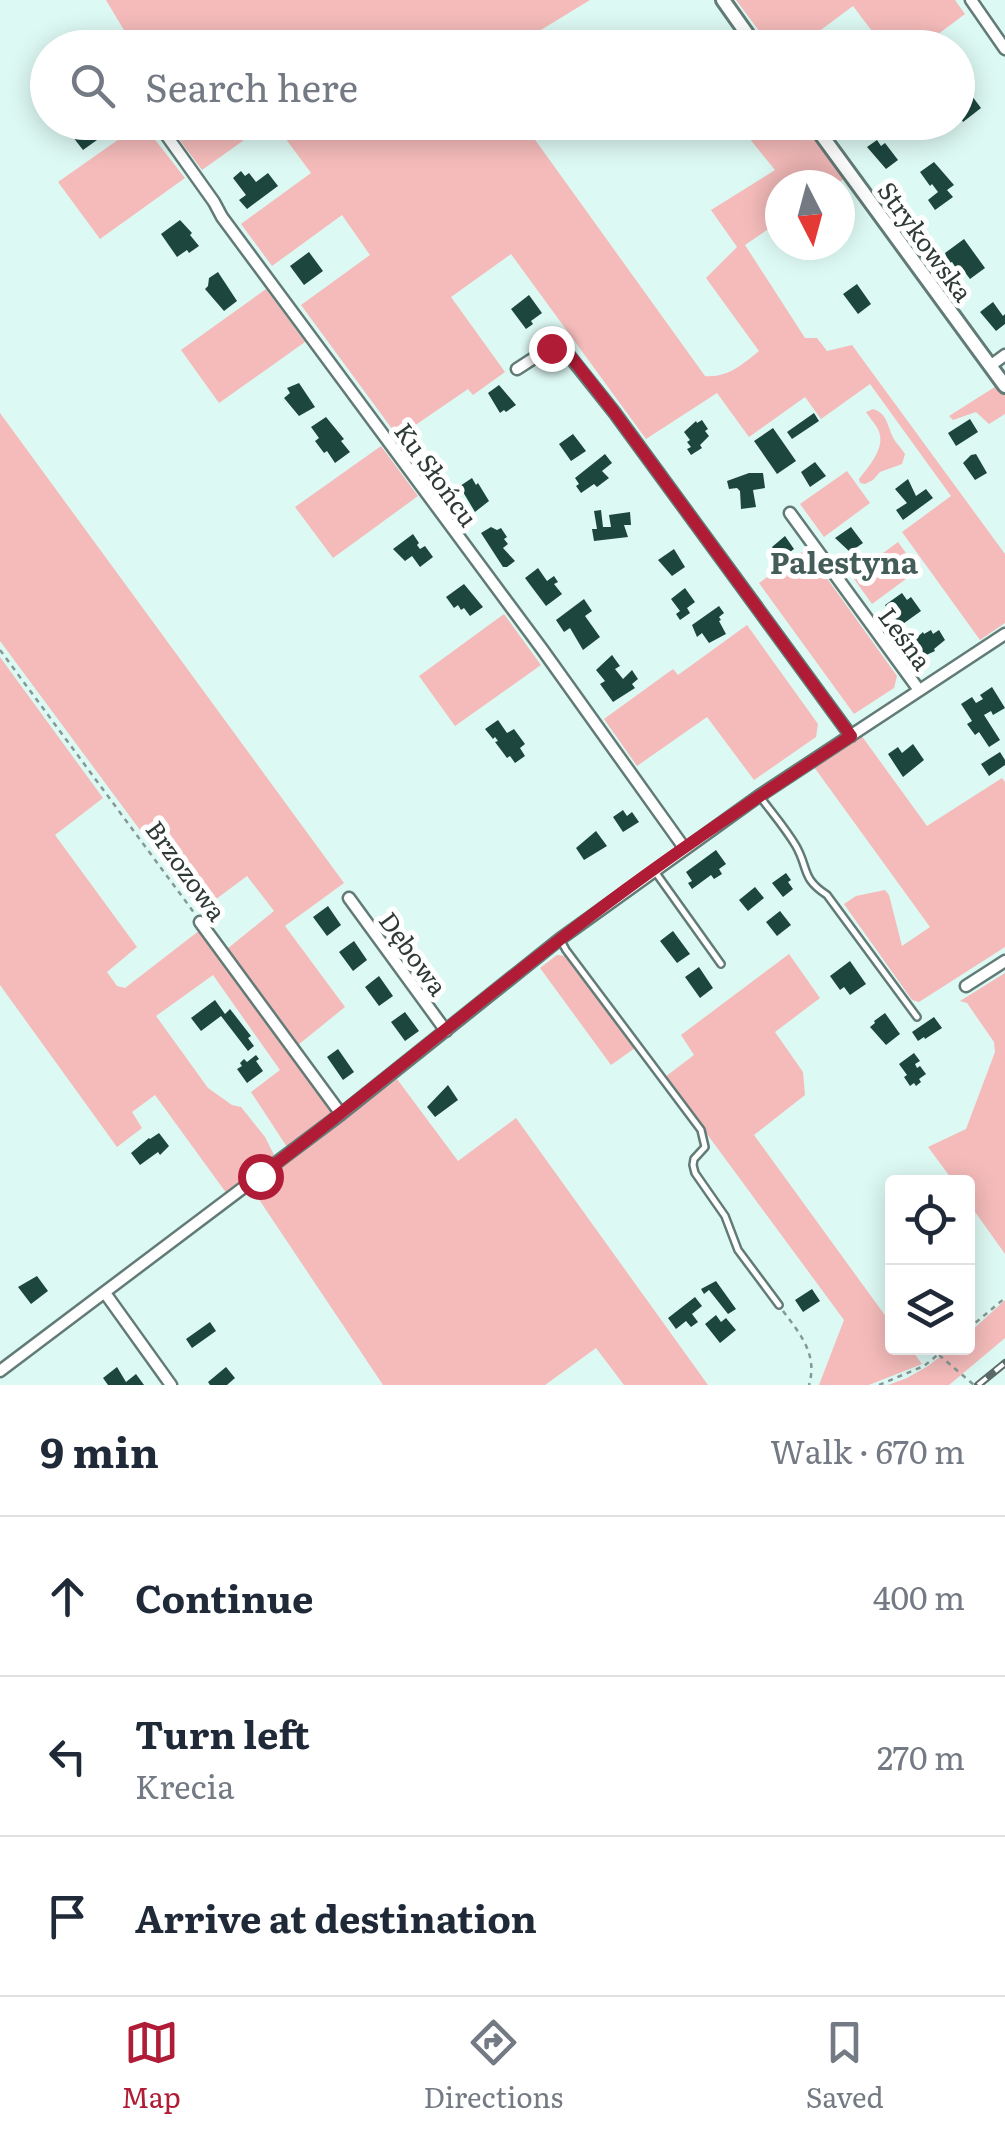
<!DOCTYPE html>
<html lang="en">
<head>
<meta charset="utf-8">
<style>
	body { margin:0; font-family:Literata,serif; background:#f6f6f7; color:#1f2937 }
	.controls { position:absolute; right:30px; bottom:30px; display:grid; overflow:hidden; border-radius:10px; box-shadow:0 5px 25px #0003 }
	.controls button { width:90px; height:90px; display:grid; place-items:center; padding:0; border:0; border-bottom:2px solid #e0e1e3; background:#fff; color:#1f2937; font:50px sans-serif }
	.compass { position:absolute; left:765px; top:170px; width:90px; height:90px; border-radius:50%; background:#fff; box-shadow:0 5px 25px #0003; rotate:174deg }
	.stop { position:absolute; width:30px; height:30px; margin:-22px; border:8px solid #b01c36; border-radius:50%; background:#fff }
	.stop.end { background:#b01c36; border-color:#fff; box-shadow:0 2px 10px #0008 }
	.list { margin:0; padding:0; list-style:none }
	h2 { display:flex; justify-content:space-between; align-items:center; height:130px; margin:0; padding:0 40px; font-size:42px }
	h2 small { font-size:32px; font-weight:400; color:#747a83 }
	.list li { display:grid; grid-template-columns:65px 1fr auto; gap:30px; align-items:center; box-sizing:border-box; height:160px; padding:0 40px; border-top:2px solid #e0e1e3 }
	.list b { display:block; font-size:38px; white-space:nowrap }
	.list p { margin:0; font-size:32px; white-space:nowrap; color:#747a83 }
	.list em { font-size:32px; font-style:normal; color:#747a83 }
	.icon { flex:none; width:55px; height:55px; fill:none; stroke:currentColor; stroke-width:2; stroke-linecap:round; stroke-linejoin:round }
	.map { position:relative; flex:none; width:1005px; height:1385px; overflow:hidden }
	.search { position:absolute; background:#fff; box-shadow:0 5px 25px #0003; left:30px; right:30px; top:30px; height:110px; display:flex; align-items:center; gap:25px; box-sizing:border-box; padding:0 35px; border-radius:55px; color:#747a83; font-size:38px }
	.sheet { height:610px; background:#fff }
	nav { display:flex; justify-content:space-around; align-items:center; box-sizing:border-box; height:140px; border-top:2px solid #e0e1e3; background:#fff; font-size:28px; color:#747a83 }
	nav a { display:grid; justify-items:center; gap:5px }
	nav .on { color:#b01c36 }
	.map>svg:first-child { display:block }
	.green { fill:#f4bbba }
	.building { fill:#1d463f }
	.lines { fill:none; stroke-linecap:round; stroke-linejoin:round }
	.service-casing { stroke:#627b76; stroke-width:10 }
	.minor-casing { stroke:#627b76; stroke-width:15 }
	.tertiary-casing { stroke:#627b76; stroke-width:18 }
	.path { stroke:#859894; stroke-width:2.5; stroke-dasharray:5 5; stroke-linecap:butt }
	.service { stroke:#fff; stroke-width:5 }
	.minor { stroke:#fff; stroke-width:10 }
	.tertiary { stroke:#fff; stroke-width:12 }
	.rail-casing { stroke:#5a6a66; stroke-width:8 }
	.rail { stroke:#fff; stroke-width:4; stroke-dasharray:11; stroke-linecap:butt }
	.route { stroke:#b01c36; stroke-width:12 }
	.labels { text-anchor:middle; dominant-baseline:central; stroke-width:10; stroke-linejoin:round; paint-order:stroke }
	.street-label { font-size:25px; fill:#2f3a37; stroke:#fff }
	.quarter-label { font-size:30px; font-weight:bold; fill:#455d58; stroke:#fff }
</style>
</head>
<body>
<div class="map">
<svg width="1005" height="1385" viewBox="0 0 1005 1385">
	<rect width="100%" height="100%" fill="#ddf9f3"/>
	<path class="green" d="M 106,0 L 590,0 L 513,47 L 134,47 Z
		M 736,0 L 955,0 L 965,14 L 921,47 L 884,47 L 853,6 L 798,47 L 771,47 Z
		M 142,123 L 185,178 L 100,239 L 58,182 Z
		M 167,123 L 268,123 L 202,170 Z
		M 274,123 L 523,123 L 705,376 C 727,378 742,365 759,351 L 706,278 L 737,247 L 711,210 L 775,170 L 737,123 L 803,123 L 844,179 L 834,185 L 780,185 L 780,221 L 745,245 L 805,338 L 817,338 L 827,351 L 852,345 L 1005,554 L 1005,623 L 980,640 L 902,532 L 951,496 L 870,384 L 821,419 L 805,397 L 749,437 L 717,393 L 646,439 L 511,254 L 451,297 L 505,372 L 473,395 L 468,389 L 398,437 L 301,305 L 370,255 L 342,215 L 272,266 L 241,224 L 311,173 Z
		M 266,289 L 305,342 L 219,403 L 181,350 Z
		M 998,385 L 1005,393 L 1005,414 L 989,424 L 976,412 L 953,420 L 949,416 Z
		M 873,409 C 889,414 887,428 895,441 C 898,445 902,449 905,454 L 902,464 L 880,472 L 873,480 L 865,484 L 860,483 L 859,479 C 870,465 889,444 876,426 C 873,421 869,417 866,412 Z
		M 0,413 L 344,883 L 285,926 L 345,1007 L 298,1045 L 227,949 L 274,911 L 247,876 L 200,911 L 0,641 Z
		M 381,446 L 418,496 L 333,558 L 295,507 Z
		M 847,471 L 870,503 L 824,537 L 800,504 Z
		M 898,542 L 918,570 L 872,604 L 852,576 Z
		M 806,549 L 897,676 L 894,688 L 854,714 L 759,583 Z
		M 504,614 L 541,665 L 455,726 L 419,676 Z
		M 747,625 L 818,724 L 816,737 L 754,780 L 707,717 L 637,766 L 604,719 L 673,669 L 678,675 Z
		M 0,657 L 103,798 L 55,835 L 137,947 L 107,972 L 117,986 L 125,988 L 200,930 L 331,1107 L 330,1115 L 287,1147 L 251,1092 L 280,1070 L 213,975 L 156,1016 L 208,1088 L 232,1105 L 241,1107 L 265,1137 L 275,1157 L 227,1194 L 155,1095 L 132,1112 L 142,1128 L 117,1147 L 0,985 Z
		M 861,735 L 927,826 L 1002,778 L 1005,782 L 1005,947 L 919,1002 L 912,1000 L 844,904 L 856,896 L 885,890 L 889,895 L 902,946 L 930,927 L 814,767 Z
		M 789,954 L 820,998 L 775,1032 L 803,1072 L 805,1095 L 754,1135 L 892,1325 L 892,1348 L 910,1348 L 922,1364 L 869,1385 L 819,1385 L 844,1320 L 665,1077 L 694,1055 L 681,1035 Z
		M 557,955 L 567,956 L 635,1048 L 611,1065 L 540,968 Z
		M 1005,973 L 1005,1254 L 968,1202 L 968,1182 L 954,1182 L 928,1147 L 966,1129 L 995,1052 L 994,1042 L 967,1003 L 960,1001 Z
		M 397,1079 L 458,1161 L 516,1118 L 708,1385 L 624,1385 L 596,1348 L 545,1385 L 383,1385 L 252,1189 Z
		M 1005,1300 L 1005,1338 L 949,1385 L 888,1385 L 907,1378 L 928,1366 L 951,1348 L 968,1348 L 968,1334 Z"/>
	<path class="building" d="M 962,93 L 967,100 L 972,96 L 981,108 L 963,122 L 958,113 L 958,96 Z
		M 68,122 L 102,122 L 91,131 L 97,140 L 83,150 L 66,128 L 70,125 Z
		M 877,140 L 881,146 L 885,143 L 898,160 L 886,169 L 867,147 Z
		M 934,162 L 954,185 L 947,190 L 953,197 L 935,210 L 928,200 L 938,192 L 932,184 L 930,186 L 920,172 Z
		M 241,171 L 245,176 L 249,173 L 256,182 L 268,173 L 278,186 L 247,209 L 239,200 L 246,195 L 233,178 Z
		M 180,220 L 192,233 L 190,235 L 199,246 L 189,253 L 187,250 L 177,257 L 161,234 Z
		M 964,239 L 985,268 L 970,279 L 964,271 L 960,274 L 952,262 L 949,263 L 945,253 Z
		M 309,252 L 323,271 L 304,285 L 290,266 Z
		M 218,272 L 237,301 L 224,311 L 205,289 L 208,286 L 209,278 Z
		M 857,284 L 871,304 L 858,314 L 843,294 Z
		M 529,295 L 542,313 L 531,321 L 533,324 L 526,329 L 511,309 Z
		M 993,302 L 1003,316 L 1005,314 L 1005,324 L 996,331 L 980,312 Z
		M 299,383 L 315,407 L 299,416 L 284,398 L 290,393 L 287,388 Z
		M 499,385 L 516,405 L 506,412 L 504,410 L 500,413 L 488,393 Z
		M 814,413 L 819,421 L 792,439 L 787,432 Z
		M 326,417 L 344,439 L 341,441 L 350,452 L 335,463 L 327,451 L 324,453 L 315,441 L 319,438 L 311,427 Z
		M 970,419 L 978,432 L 956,446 L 948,433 Z
		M 702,420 L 708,429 L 705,431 L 709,436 L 700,445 L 702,448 L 691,455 L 687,449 L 691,447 L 687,442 L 690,440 L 684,432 L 696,421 L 697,423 Z
		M 773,428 L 796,461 L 777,474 L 754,441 Z
		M 573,434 L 586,451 L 571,461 L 559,444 Z
		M 605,454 L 612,463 L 602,471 L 609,478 L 597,487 L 594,484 L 581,493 L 576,486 L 579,484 L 575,478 Z
		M 976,454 L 987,473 L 975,480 L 963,463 L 971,455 Z
		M 815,462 L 826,476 L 810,487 L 801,472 Z
		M 749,473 L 763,473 L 765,488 L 753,490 L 756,507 L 741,509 L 740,491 L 737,488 L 729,489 L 727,481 Z
		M 472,478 L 476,485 L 478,483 L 489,501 L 475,512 L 463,492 L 461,494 L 457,488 Z
		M 908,479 L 916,496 L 926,489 L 933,498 L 903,520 L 896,510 L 907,503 L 895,489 Z
		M 601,510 L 603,527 L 611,527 L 609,515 L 630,512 L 631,525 L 624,525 L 628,537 L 594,541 L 592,529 L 597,529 L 594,511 Z
		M 491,527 L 497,530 L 501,528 L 507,537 L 504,539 L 508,544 L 503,548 L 515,561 L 507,567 L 503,567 L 481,533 Z
		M 851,527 L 863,543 L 850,552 L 835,538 Z
		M 413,534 L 419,543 L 417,545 L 420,549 L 425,546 L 433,557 L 420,567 L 412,556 L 405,561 L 393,549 Z
		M 785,536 L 794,549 L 780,559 L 772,547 Z
		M 674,549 L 685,567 L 672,576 L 658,560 Z
		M 538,568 L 547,581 L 554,576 L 558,582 L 554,584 L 562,594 L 546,606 L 525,578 Z
		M 464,584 L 483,607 L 470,616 L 464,608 L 461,610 L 458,605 L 454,608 L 446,597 Z
		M 685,588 L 695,602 L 687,608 L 690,613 L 680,620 L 676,614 L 680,611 L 671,599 Z
		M 902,593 L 907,600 L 911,597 L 921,611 L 900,626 L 895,618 L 897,617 L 893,611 L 890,613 L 885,605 Z
		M 584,599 L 592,611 L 585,616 L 600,637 L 583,650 L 570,628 L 564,632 L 556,620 Z
		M 719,606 L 724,613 L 719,617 L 721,620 L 719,621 L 726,634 L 709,643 L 702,633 L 697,637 L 692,625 Z
		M 931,630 L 933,634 L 939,630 L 945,640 L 934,649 L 935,651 L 922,657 L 912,642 L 923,632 L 924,634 Z
		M 612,655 L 620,666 L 615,669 L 623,679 L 632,670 L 638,679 L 632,684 L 635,688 L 613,702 L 600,684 L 605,681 L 596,670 Z
		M 992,687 L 1005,708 L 993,715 L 991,711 L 984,715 L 1000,740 L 989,747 L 979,732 L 975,735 L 967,724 L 972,721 L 961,704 L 972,697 L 976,703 L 983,699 L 980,695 Z
		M 498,720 L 507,733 L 514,729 L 525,744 L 520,748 L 525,756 L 515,763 L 510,756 L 507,758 L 495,742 L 498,741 L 495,737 L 493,739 L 485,729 Z
		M 913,744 L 924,760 L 903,777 L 888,754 L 898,747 L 902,753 Z
		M 1000,752 L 1005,760 L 1005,765 L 989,776 L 981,764 Z
		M 623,810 L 627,816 L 632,812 L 639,822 L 623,832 L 613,817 Z
		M 596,831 L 607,846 L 584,860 L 576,848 Z
		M 716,850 L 726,864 L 719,869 L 722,874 L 714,879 L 711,875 L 692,889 L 688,883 L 692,881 L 686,872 Z
		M 786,873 L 791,880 L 788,882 L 793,889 L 783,897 L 772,883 Z
		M 755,887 L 764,898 L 748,911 L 739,900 Z
		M 328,906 L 341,925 L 327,936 L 313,917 Z
		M 780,911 L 791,925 L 777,936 L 766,922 Z
		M 673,931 L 690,954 L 677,963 L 660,941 Z
		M 354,941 L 367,960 L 353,971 L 339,952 Z
		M 850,961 L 866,984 L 850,995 L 844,987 L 840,990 L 830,976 Z
		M 699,967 L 713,988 L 700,998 L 685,977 Z
		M 379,976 L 393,996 L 379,1006 L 365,987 Z
		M 215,1000 L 225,1014 L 230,1009 L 251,1036 L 248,1038 L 254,1046 L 248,1051 L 221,1016 L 201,1031 L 191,1018 Z
		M 405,1012 L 419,1031 L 405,1041 L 391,1022 Z
		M 885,1013 L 900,1034 L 886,1045 L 870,1027 L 875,1023 L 874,1021 Z
		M 934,1017 L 942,1028 L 925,1039 L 924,1037 L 918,1041 L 912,1032 Z
		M 338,1049 L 354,1072 L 343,1080 L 327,1057 Z
		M 914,1053 L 920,1061 L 915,1064 L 917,1068 L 920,1066 L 926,1074 L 919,1079 L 921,1082 L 916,1086 L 914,1083 L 910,1086 L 904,1077 L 907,1075 L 899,1064 Z
		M 256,1055 L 259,1059 L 256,1061 L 263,1071 L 247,1083 L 237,1069 L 242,1066 L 240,1063 L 244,1059 L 247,1062 Z
		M 448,1085 L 458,1100 L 435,1117 L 427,1107 Z
		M 159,1133 L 169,1146 L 160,1155 L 158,1152 L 140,1165 L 131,1153 L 149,1138 L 150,1139 Z
		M 37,1276 L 48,1291 L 31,1304 L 18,1287 Z
		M 716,1281 L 736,1309 L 728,1314 L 709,1290 L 704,1294 L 701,1289 Z
		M 812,1289 L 820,1301 L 803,1312 L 795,1300 Z
		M 695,1297 L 702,1306 L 692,1314 L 698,1322 L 691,1327 L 686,1321 L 676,1329 L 668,1318 Z
		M 716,1315 L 721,1322 L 726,1318 L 736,1330 L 720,1343 L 705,1324 Z
		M 210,1322 L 216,1331 L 192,1348 L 186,1339 Z
		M 117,1367 L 126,1382 L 136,1374 L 144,1385 L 108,1385 L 103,1378 Z
		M 226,1367 L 235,1378 L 227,1385 L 210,1385 L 208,1382 Z"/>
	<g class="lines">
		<defs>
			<path id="service" d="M 761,798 C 773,814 786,829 796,846 C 809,869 801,878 827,895 L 917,1017
				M 656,873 L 721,964
				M 560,939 L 566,950 L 701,1130 L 705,1147 L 694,1159 L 693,1165 L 695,1173 L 725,1216 L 738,1250 L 779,1305"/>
			<path id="minor" d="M 971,0 L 1005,49
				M 157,122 L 214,202 L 222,217 L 542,649 L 685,849
				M 990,366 L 1005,355
				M 517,369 L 551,347 L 560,349 L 567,353 L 614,412 L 851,736
				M 790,513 L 919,690
				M 349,898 L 446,1031
				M 200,922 L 341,1114
				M 966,986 L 1005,961
				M 105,1293 L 171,1385
				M 0,1371 L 341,1114 L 560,939 L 759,796 L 1005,634"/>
			<path id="tertiary" d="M 723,0 L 757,48
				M 812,122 L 1005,386"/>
		</defs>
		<use href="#service" class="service-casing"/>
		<use href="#minor" class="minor-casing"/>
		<use href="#tertiary" class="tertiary-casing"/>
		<path class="path" d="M 0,650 L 195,914
			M 783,1311 C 800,1334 818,1354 809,1385
			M 968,1329 L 1005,1298
			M 939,1355 L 974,1385
			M 879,1385 L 924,1366 L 946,1348"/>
		<use href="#service" class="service"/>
		<use href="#minor" class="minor"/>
		<use href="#tertiary" class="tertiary"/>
		<defs>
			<path id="rail" d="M 978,1385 L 1005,1363"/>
		</defs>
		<use href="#rail" class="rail-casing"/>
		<use href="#rail" class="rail"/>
	</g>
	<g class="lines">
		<path class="route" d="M 260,1176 C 361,1099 458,1018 558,941 C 652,867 751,801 851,736 L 614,412 L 568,353 L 560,349 L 551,348"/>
	</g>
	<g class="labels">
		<g class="street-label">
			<text transform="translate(926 241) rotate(54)">Strykowska</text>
			<text transform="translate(437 474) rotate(54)">Ku Słońcu</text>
			<text transform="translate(906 638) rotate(54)">Leśna</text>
			<text transform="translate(187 870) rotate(54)">Brzozowa</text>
			<text transform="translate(414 953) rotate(54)">Dębowa</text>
		</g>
		<g class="quarter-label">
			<text x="844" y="561">Palestyna</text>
		</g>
	</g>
</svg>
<div class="controls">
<button><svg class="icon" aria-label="locate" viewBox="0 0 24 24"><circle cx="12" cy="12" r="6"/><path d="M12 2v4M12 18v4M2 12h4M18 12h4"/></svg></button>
<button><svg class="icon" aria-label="layers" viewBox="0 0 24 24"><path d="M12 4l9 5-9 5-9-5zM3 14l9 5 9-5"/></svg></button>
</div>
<svg class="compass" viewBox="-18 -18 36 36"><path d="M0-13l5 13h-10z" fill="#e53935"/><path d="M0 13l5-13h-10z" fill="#747a83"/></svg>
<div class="stop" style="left:260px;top:1176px"></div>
<div class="stop end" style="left:551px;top:348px"></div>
<div class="search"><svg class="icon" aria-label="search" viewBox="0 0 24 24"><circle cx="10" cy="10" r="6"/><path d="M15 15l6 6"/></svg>Search here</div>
</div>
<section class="sheet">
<h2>9 min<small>Walk · 670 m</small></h2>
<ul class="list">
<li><svg class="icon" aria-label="ahead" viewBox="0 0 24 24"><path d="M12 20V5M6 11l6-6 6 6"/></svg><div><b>Continue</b></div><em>400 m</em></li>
<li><svg class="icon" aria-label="left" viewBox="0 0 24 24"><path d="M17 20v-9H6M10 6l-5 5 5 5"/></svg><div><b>Turn left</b><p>Krecia</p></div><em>270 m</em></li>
<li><svg class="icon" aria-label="arrive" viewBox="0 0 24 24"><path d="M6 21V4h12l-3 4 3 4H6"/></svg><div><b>Arrive at destination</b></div></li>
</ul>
</section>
<nav>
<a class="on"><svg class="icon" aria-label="map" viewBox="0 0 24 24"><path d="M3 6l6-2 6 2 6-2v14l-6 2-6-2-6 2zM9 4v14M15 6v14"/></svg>Map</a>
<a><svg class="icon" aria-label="directions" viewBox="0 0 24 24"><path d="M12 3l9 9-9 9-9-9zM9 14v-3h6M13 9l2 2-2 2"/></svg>Directions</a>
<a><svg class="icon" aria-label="saved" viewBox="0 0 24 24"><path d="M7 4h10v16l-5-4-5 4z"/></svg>Saved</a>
</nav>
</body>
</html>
